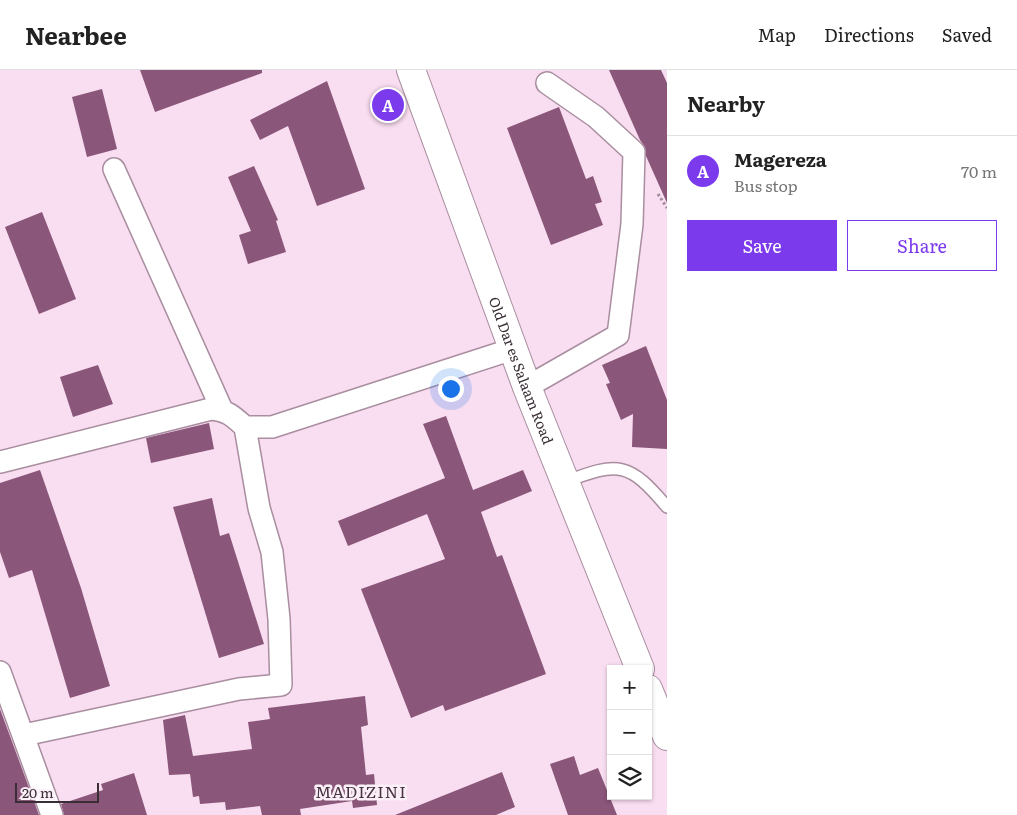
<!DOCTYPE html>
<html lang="en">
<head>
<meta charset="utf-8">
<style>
	body { margin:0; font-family:Literata,serif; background:#f2f2f2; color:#222 }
	.controls { position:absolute; right:15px; bottom:15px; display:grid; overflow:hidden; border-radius:0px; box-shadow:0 1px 4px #0004 }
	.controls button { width:45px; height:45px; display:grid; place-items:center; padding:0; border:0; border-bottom:1px solid #e0e0e0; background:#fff; color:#222; font:25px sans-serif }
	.scale { position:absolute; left:15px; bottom:12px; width:84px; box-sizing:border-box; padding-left:5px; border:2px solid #392e35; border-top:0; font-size:14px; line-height:18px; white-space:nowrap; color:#392e35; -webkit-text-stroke:4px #fbf0f7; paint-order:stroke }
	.you { position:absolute; left:450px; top:318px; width:18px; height:18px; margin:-12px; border:4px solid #fff; border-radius:50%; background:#1a73e8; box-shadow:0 0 0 8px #1a73e833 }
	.badge { display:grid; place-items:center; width:32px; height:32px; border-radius:50%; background:#7c3aed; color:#fff; font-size:16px; font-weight:700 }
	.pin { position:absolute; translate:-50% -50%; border:2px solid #fff; box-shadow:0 1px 5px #0006 }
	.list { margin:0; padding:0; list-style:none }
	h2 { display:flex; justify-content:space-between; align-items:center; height:65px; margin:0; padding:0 20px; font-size:21px }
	h2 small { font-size:16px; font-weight:400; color:#767676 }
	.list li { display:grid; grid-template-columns:32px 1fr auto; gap:15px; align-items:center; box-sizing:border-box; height:70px; padding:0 20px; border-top:1px solid #e0e0e0 }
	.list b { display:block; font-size:19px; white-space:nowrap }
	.list p { margin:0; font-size:16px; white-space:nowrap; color:#767676 }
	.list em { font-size:16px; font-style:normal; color:#767676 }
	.actions { display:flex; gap:10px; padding:15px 20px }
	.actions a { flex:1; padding:11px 0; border:1px solid #7c3aed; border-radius:0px; text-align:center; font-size:18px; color:#7c3aed }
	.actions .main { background:#7c3aed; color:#fff }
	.icon { flex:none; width:28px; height:28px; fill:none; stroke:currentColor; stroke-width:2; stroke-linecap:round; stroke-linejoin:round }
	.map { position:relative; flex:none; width:667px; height:745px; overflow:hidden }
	header { display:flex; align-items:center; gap:30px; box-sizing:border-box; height:70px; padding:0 25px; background:#fff; border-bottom:1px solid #e0e0e0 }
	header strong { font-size:24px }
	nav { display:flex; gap:28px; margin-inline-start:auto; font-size:18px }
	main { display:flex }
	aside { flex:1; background:#fff }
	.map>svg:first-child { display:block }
	.building { fill:#8a567a }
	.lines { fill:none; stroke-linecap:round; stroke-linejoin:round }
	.lane-casing { stroke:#a98ea0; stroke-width:14 }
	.street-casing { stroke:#a98ea0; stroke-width:24 }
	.secondary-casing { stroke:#a98ea0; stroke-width:30 }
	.path { stroke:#a28e9b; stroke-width:3; stroke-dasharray:2.5 2.5; stroke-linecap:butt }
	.lane { stroke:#fff; stroke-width:11 }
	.street { stroke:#fff; stroke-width:21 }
	.secondary { stroke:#fff; stroke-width:28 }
	.labels { text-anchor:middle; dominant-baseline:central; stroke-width:5; stroke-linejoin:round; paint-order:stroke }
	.street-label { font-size:14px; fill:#392e35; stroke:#fbf0f7 }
	.quarter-label { font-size:16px; letter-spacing:1px; fill:#493242; stroke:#fbf0f7 }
</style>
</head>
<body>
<header>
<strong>Nearbee</strong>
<nav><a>Map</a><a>Directions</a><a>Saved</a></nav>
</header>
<main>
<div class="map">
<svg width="667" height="745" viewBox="0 0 667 745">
	<rect width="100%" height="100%" fill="#f9ddf0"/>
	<path class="building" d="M 140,0 L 262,0 L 262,3 L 155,42 Z
		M 609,0 L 661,0 L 667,13 L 667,133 L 646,86 L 645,77 L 640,70 Z
		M 327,11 L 365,119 L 317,136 L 288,56 L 260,70 L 250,50 Z
		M 102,19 L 117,79 L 87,87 L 72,27 Z
		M 559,37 L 586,109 L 593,106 L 602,132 L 595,134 L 603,155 L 551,175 L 507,58 Z
		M 254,96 L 278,150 L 276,151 L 286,182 L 248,194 L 239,165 L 251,161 L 228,107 Z
		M 42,142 L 76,229 L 39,244 L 5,157 Z
		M 646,276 L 667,330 L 667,379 L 632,377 L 633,344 L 621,350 L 606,314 L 610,313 L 602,295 Z
		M 98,295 L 113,334 L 73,347 L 60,307 Z
		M 446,346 L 473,420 L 523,400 L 532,421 L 481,442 L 497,487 L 502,485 L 546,604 L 445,641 L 443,635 L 411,648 L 361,519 L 445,489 L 427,444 L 348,476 L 338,451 L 445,408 L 423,354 Z
		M 209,353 L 214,379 L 151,393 L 146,368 Z
		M 40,400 L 81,518 L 110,616 L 70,628 L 32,500 L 9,508 L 0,482 L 0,413 Z
		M 212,428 L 220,466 L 229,463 L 264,574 L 219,588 L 173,437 Z
		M 365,626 L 368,655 L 361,657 L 366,705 L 374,704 L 377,735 L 353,738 L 352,731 L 300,739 L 301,745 L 262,745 L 260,736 L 226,740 L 225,732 L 200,734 L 199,726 L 193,727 L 190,704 L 169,705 L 163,650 L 185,645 L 193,686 L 252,679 L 248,652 L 270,649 L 268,638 Z
		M 0,639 L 39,745 L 0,745 Z
		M 574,686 L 580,705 L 598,698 L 617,745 L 568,745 L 550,694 Z
		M 502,702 L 515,737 L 496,745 L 395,745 Z
		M 134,703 L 147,745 L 64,745 L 61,734 L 103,720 L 101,714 Z"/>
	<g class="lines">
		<defs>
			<path id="lane" d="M 565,412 C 619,391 629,392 667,437"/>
			<path id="street" d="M 114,99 L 222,340
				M 527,317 L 618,265 L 632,154 L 634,82 L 596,47 L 547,13
				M 0,392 L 211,339 C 227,340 234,347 245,357 L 272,357 L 513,279
				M 0,602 L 52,745
				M 24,665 L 239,619 L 281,615 L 279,549 L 272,482 L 259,438 L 245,357"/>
			<g id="secondary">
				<path id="s1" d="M 411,0 L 527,317 L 640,599"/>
				<path d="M 648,619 L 667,666"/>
			</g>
		</defs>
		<use href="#lane" class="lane-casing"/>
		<use href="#street" class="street-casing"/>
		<use href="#secondary" class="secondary-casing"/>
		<path class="path" d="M 658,124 L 667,138"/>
		<use href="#lane" class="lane"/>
		<use href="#street" class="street"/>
		<use href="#secondary" class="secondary"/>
	</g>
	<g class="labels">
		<g class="street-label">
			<text stroke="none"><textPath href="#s1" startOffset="320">Old Dar es Salaam Road</textPath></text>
		</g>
		<g class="quarter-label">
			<text x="361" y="721">MADIZINI</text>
		</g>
	</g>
</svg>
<div class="controls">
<button>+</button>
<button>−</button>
<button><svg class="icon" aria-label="layers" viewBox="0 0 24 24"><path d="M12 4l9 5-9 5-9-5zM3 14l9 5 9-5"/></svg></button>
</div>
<div class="scale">20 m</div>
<div class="you"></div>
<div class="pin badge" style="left:388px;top:35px">A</div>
</div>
<aside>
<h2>Nearby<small></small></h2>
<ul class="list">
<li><span class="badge">A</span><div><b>Magereza</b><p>Bus stop</p></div><em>70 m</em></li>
</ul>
<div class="actions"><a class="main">Save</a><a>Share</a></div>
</aside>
</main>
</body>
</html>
